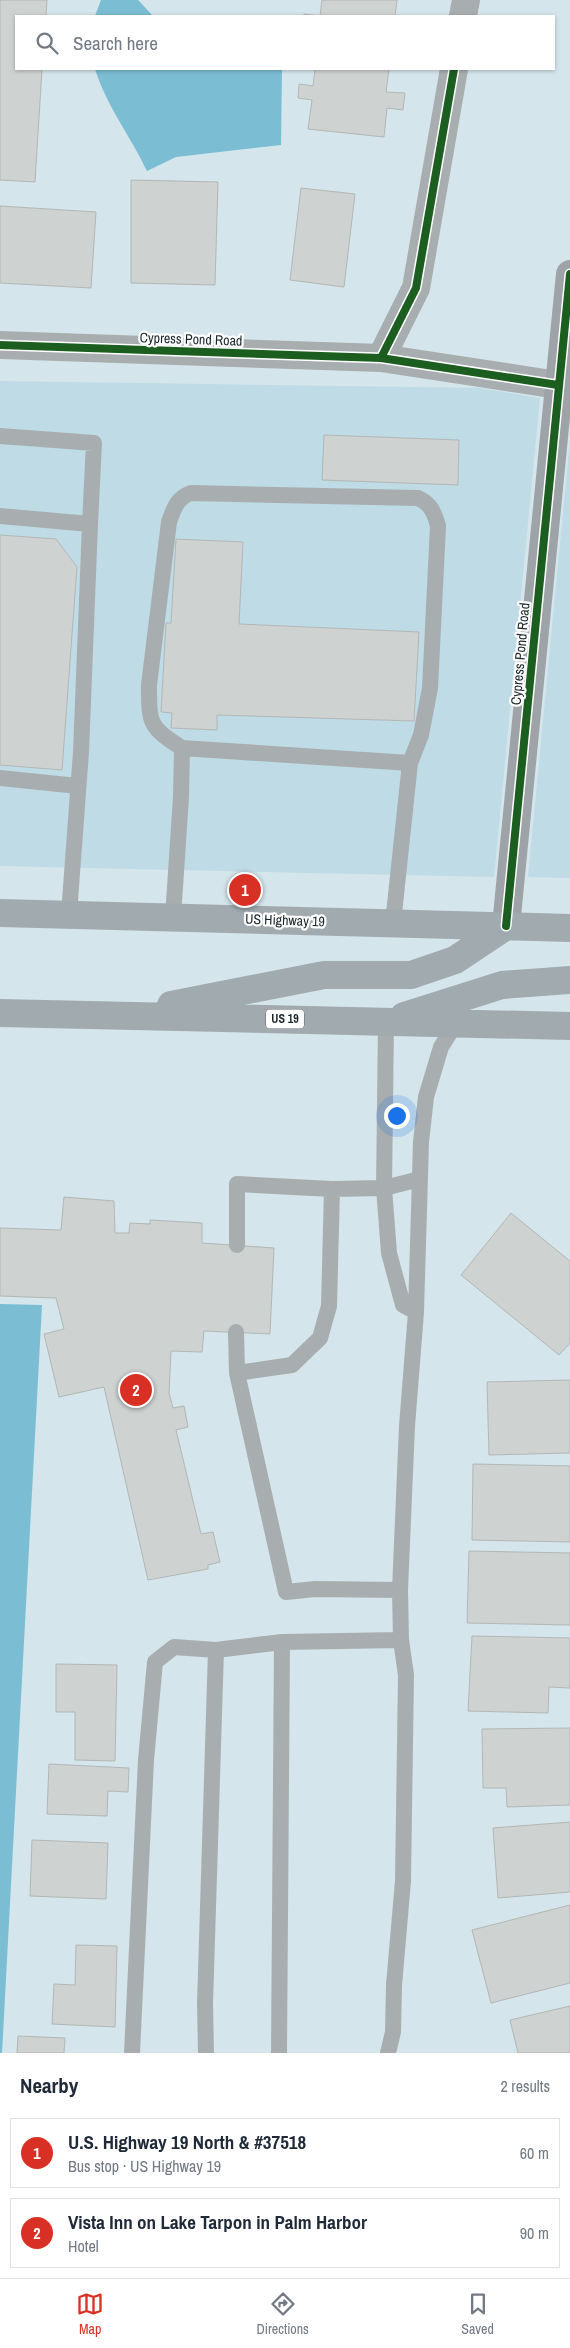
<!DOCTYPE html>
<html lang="en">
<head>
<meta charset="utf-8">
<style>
	body { margin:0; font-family:"Archivo Narrow",sans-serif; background:#f2f2f3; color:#1f2937 }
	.you { position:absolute; left:396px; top:1115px; width:18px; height:18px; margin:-12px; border:4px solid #fff; border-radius:50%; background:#1a73e8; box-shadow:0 0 0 8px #1a73e833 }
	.badge { display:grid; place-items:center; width:32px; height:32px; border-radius:50%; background:#d93025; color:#fff; font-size:16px; font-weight:700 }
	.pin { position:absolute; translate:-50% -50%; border:2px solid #fff; box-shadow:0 1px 5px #0006 }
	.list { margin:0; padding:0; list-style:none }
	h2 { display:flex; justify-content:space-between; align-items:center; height:65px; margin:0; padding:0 20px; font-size:21px }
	h2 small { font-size:16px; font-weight:400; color:#747a83 }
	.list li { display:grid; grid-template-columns:32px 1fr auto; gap:15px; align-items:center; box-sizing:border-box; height:70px; margin:0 10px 10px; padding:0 10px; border:1px solid #e0e1e3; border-radius:0px }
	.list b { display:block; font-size:19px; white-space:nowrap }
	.list p { margin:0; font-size:16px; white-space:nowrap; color:#747a83 }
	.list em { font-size:16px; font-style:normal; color:#747a83 }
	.icon { flex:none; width:28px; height:28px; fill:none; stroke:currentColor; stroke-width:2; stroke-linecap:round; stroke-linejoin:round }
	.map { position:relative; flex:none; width:570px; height:2053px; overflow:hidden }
	.search { position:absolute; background:#fff; box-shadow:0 1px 4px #0004; left:15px; right:15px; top:15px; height:55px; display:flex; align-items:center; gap:12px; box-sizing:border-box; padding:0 18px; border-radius:0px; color:#747a83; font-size:19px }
	.sheet { height:225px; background:#fff }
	nav { display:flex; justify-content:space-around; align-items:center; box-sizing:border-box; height:70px; border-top:1px solid #e0e1e3; background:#fff; font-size:14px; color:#747a83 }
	nav a { display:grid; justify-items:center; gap:2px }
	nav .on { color:#d93025 }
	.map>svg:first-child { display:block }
	.built { fill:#bfdbe5 }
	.water { fill:#7bbdd3 }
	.building { fill:#ced2d1; stroke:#b2b7b6 }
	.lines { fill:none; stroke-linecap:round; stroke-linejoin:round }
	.lane { stroke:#a8aeb0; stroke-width:16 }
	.street { stroke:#a8aeb0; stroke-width:28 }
	.secondary { stroke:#9da3a6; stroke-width:28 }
	.highway { stroke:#a1aaaf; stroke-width:28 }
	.cycleway-casing { stroke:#fff; stroke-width:11 }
	.cycleway { stroke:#1b5e20; stroke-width:8 }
	.labels { text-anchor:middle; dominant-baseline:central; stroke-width:4.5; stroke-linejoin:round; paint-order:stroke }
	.shield { fill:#fff; stroke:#5f676a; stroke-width:1 }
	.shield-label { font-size:12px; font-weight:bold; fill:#1b262a }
	.street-label { font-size:14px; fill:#1b262a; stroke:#fff }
</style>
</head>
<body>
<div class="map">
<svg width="570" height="2053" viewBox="0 0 570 2053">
	<rect width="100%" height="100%" fill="#d4e5eb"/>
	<path class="built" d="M 0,381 L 480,388 L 540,398 L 494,877 L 0,866 Z
		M 570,440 L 570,878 L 528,877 Z"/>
	<path class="water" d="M 101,0 L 138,0 L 153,16 L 95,16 Z
		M 95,69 L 282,69 L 281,145 L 176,157 L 147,171 C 131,137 106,105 95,69 Z
		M 0,1304 L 42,1305 L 2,2053 L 0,2053 Z"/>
	<path class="building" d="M 0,0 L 47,0 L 46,16 L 16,16 L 16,69 L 42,69 L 35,182 L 0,180 Z
		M 322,0 L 397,0 L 395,16 L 304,16 L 304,14 L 320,16 Z
		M 315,69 L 389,69 L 386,92 L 405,93 L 403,110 L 387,108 L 384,137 L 308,129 L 312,100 L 298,98 L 299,84 L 313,86 Z
		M 131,180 L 218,182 L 215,285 L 131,283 Z
		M 301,188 L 355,194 L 344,287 L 290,280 Z
		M 0,206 L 96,212 L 91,288 L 0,283 Z
		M 324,435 L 459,440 L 458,485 L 322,480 Z
		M 0,535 L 56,539 L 77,567 L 62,770 L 0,765 Z
		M 176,539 L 243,542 L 239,624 L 419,632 L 414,721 L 217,715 L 217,730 L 171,728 L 172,713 L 161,712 L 166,623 L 171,623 Z
		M 64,1197 L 114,1201 L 115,1233 L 129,1233 L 130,1223 L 150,1224 L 150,1220 L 202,1223 L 202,1243 L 274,1248 L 270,1334 L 204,1331 L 202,1352 L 171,1351 L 169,1393 L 173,1408 L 184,1406 L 188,1427 L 176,1430 L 201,1534 L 213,1532 L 220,1562 L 208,1565 L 208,1569 L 148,1580 L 104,1387 L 59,1397 L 44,1334 L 64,1329 L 56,1298 L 0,1296 L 0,1228 L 61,1230 Z
		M 511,1213 L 570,1261 L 570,1343 L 559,1355 L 461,1275 Z
		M 570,1380 L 570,1453 L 489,1455 L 487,1382 Z
		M 473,1464 L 570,1466 L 570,1542 L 472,1540 Z
		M 469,1551 L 570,1553 L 570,1625 L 467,1623 Z
		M 472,1636 L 570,1638 L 570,1688 L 549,1687 L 548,1713 L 468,1711 Z
		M 56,1664 L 117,1665 L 115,1761 L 75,1760 L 75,1712 L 56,1712 Z
		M 570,1728 L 570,1805 L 507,1807 L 506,1788 L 483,1788 L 482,1729 Z
		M 49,1764 L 129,1768 L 128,1792 L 108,1791 L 107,1816 L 47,1814 Z
		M 570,1822 L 570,1892 L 498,1898 L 493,1828 Z
		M 32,1840 L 108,1843 L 106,1899 L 30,1896 Z
		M 570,1905 L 570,1983 L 491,2003 L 472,1930 Z
		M 76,1945 L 117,1946 L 115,2027 L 52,2024 L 54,1984 L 75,1985 Z
		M 570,2006 L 570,2053 L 518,2053 L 510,2020 Z
		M 18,2036 L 65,2038 L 64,2053 L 17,2053 Z"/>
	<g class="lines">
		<path class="lane" d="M 0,436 L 94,443 L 90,524
			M 0,516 L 90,524 L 81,752 L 69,914
			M 182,748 C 149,727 149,724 149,685 L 169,522 C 174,508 177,498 191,493 L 418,498 C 431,504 434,512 438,526 L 430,688 L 421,735 L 410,763 L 393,923
			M 0,778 L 78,786
			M 173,917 L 181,797 L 182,748 L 410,763
			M 386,1022 L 384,1188 L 389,1253 L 403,1305 L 416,1312
			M 332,1189 L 329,1306 L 320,1338 L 292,1365 L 237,1373 L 286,1592 L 315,1589 L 400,1590 L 407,1426 L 416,1312 L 421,1142 L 426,1097 L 441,1047 L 456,1023
			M 237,1245 L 237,1184 L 332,1189 L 384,1188 L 420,1179
			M 236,1332 L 237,1373
			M 132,2053 L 146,1760 L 155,1662 L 174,1647 L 216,1650 L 282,1642 L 401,1640
			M 206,2053 L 205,2004 L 216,1650
			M 279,2053 L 282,1642
			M 388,2053 L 393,2032 L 394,1985 L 403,1881 L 406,1675 L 401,1640 L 400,1590"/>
		<path class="street" d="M 463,16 L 466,0
			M 0,345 L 381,358 L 558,385
			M 381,358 L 416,288 L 454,69"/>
		<path class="secondary" d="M 506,926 L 570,274"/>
		<path class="highway" d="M 0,913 L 570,928
			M 171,1005 L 324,975 L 411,975 L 455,960 L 506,926
			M 0,1013 L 570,1026
			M 404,1016 L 502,985 L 570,980"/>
		<defs>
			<path id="cycleway" d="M 0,345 L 381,358 L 558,385
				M 381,358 L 416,288 L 454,69
				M 506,926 L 570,274"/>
		</defs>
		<use href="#cycleway" class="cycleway-casing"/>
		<use href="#cycleway" class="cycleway"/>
	</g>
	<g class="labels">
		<rect class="shield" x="266" y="1009.5" width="38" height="19" rx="4"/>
		<g class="shield-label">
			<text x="285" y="1019">US 19</text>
		</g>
		<g class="street-label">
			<text transform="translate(191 339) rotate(2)">Cypress Pond Road</text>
			<text transform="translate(520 654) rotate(-85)">Cypress Pond Road</text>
			<text transform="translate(285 920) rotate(2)">US Highway 19</text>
		</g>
	</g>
</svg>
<div class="you"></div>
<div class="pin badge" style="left:245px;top:890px">1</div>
<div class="pin badge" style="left:136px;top:1390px">2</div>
<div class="search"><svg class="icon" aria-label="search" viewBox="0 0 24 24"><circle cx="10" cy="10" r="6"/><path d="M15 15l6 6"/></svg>Search here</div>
</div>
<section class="sheet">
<h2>Nearby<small>2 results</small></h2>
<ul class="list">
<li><span class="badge">1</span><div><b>U.S. Highway 19 North &amp; #37518</b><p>Bus stop · US Highway 19</p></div><em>60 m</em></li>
<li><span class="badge">2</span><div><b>Vista Inn on Lake Tarpon in Palm Harbor</b><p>Hotel</p></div><em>90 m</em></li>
</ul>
</section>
<nav>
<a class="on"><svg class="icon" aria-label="map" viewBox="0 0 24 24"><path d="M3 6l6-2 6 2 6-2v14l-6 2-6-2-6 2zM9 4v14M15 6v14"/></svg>Map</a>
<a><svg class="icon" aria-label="directions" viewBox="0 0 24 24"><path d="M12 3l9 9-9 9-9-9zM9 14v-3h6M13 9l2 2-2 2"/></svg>Directions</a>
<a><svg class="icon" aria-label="saved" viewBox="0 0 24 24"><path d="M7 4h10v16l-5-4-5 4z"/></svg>Saved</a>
</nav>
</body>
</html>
